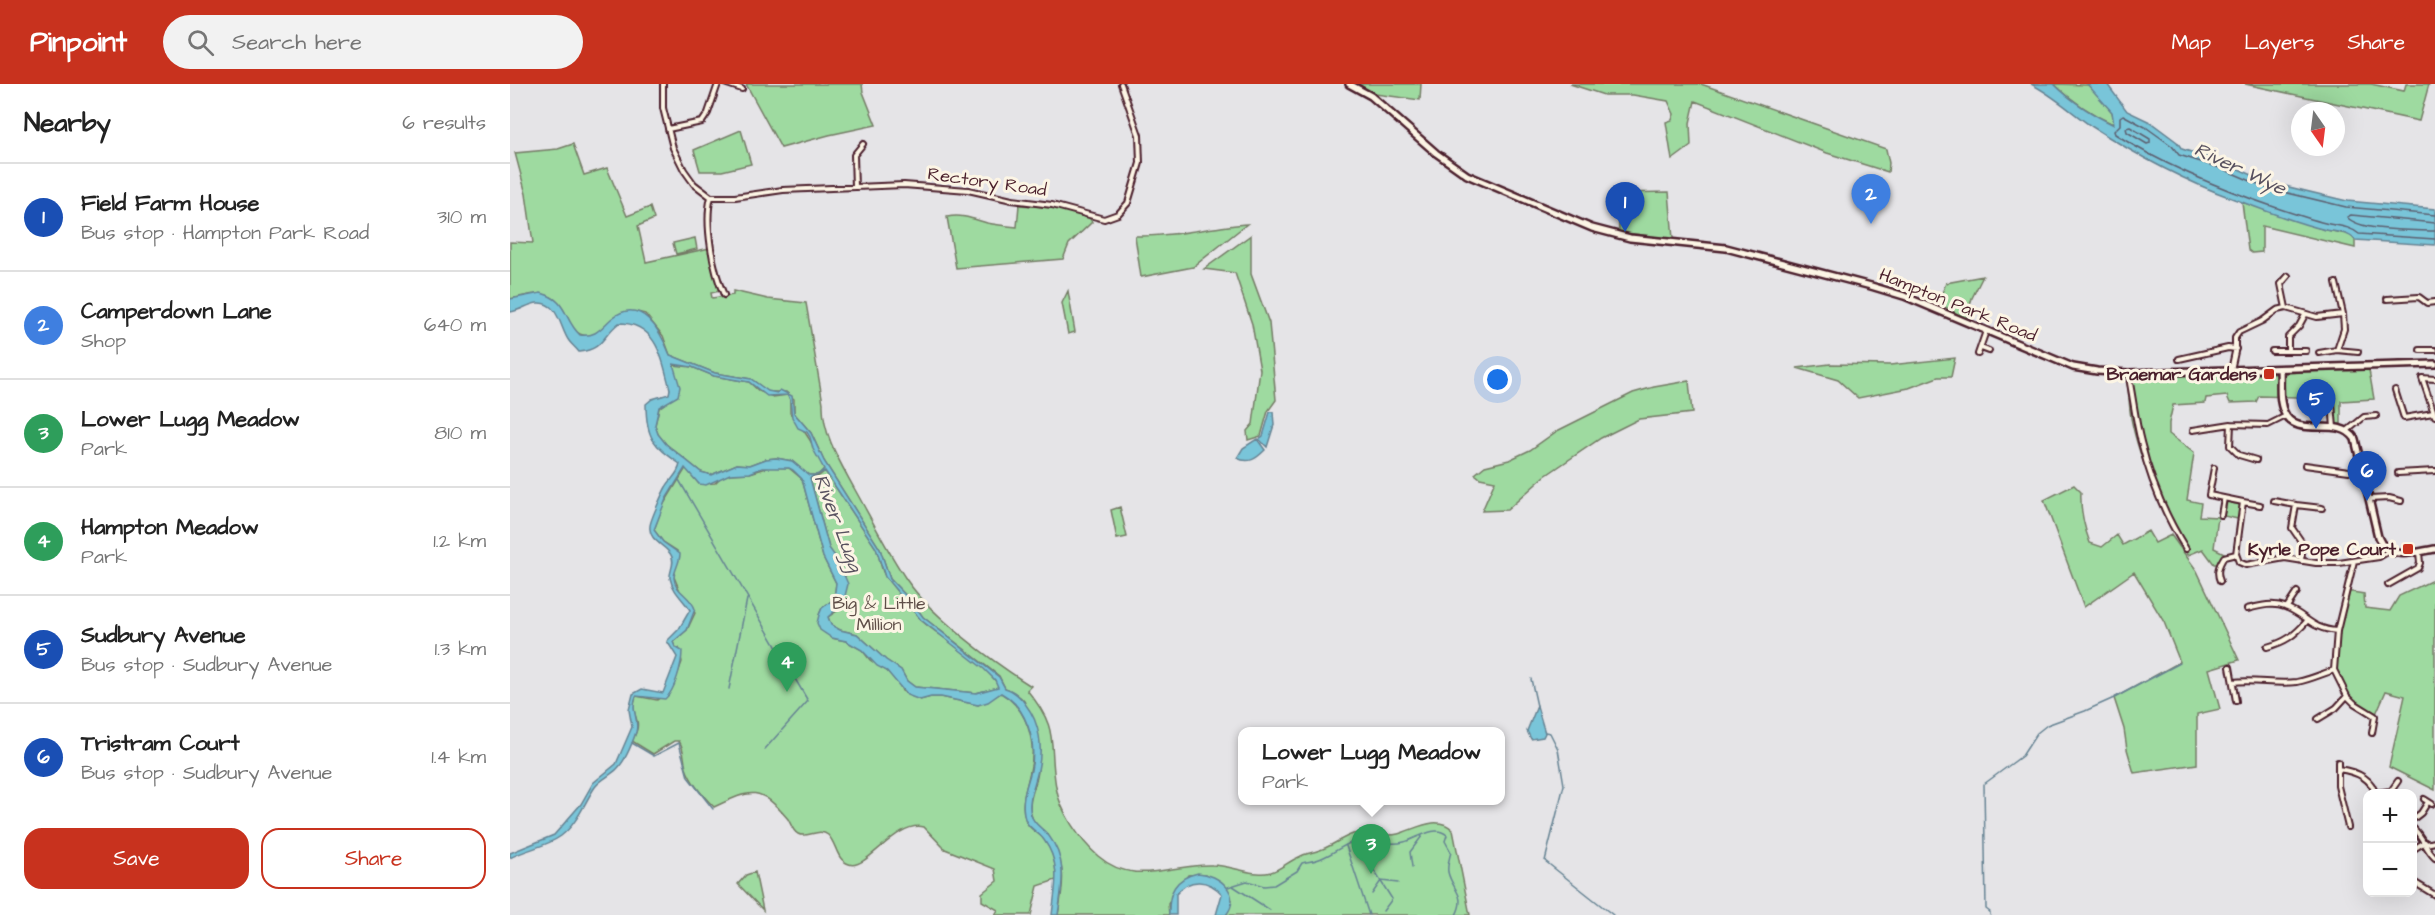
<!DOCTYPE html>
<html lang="en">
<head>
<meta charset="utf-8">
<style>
	body { margin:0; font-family:"Architects Daughter",sans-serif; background:#f2f2f2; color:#222 }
	.controls { position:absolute; right:18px; bottom:18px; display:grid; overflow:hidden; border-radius:12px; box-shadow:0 6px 24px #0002 }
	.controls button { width:54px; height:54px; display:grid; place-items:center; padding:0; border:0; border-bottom:2px solid #e0e0e0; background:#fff; color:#222; font:30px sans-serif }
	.compass { position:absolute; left:1781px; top:18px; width:54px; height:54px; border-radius:50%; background:#fff; box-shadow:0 6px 24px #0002; rotate:166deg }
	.you { position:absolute; left:988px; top:296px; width:21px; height:21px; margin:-15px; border:4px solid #fff; border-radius:50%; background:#1a73e8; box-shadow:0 0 0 9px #1a73e833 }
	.badge { display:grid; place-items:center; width:39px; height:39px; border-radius:50%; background:#c8321e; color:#fff; font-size:20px; font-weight:700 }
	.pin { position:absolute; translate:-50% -50px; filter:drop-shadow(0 2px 3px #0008) }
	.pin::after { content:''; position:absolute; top:32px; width:21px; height:18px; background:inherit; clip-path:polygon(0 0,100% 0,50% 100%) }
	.popup { position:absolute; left:728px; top:643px; width:267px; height:78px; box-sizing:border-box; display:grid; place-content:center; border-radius:12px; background:#fff; filter:drop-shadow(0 2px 4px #0005); font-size:20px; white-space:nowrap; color:#767676 }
	.popup b { font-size:22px; color:#222 }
	.popup::after { content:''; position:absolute; left:50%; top:100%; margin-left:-12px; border:12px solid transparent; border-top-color:#fff }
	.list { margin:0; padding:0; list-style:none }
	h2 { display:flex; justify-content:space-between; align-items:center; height:78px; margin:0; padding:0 24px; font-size:26px }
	h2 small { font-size:20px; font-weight:400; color:#767676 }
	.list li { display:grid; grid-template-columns:39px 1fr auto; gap:18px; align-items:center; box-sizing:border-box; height:108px; padding:0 24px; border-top:2px solid #e0e0e0 }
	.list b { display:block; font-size:22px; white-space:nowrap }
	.list p { margin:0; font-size:20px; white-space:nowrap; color:#767676 }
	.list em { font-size:20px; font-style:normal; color:#767676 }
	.actions { display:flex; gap:12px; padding:18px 24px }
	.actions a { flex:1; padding:14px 0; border:2px solid #c8321e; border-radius:18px; text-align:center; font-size:21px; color:#c8321e }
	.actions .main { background:#c8321e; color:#fff }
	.icon { flex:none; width:33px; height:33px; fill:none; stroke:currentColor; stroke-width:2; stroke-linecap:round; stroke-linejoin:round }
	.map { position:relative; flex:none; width:1925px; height:831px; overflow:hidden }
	header { display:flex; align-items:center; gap:36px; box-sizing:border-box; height:84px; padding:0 30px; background:#c8321e; color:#fff }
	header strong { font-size:28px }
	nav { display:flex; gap:33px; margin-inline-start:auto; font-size:21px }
	.search { width:420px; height:54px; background:#f2f2f2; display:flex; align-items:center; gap:15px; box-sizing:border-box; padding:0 21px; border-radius:33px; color:#767676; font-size:22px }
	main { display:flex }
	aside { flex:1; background:#fff }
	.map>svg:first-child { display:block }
	.green { fill:#9edaa0; stroke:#747c66; stroke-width:1.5 }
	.water { fill:#79c5d9; stroke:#668393; stroke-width:1.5; fill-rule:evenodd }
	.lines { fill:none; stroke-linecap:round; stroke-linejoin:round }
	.shore { stroke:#5d6171; stroke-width:1.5 }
	.stream { stroke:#668393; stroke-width:1.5 }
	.street-casing { stroke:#4a1f2b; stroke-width:8 }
	.secondary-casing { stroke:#4a1f2b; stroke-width:10 }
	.street { stroke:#fcf5e5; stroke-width:4 }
	.secondary { stroke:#fcf5e5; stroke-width:5 }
	.poi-dot { fill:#c8321e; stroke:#fcf5e5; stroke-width:2 }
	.labels { text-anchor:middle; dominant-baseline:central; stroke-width:6; stroke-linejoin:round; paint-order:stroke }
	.street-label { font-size:18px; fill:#4a1f2b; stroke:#fcf5e5 }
	.poi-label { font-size:18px; font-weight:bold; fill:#4a1f2b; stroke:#fcf5e5; text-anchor:end }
	.park-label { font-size:18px; fill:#5f4e48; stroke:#fcf5e5 }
	.water-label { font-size:20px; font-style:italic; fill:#58515f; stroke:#fcf5e5 }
</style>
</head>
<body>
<header>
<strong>Pinpoint</strong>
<div class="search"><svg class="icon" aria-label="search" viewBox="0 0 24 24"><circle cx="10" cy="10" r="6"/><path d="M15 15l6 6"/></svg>Search here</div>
<nav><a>Map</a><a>Layers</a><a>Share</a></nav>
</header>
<main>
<aside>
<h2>Nearby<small>6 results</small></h2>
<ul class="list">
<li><span class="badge" style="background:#1a4fb4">1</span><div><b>Field Farm House</b><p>Bus stop · Hampton Park Road</p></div><em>310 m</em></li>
<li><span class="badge" style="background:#3f7fe0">2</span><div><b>Camperdown Lane</b><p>Shop</p></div><em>640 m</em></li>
<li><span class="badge" style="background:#2e9e5b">3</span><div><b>Lower Lugg Meadow</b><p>Park</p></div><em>810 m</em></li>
<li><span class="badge" style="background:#2e9e5b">4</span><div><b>Hampton Meadow</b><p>Park</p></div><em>1.2 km</em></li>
<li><span class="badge" style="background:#1a4fb4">5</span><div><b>Sudbury Avenue</b><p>Bus stop · Sudbury Avenue</p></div><em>1.3 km</em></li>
<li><span class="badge" style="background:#1a4fb4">6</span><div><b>Tristram Court</b><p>Bus stop · Sudbury Avenue</p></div><em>1.4 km</em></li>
</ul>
<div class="actions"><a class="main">Save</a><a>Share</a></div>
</aside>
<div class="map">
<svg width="1925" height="831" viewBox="0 0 1925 831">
	<rect width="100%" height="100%" fill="#e5e4e7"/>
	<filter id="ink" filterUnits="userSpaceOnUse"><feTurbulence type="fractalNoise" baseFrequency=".0167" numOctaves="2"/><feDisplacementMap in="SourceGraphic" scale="12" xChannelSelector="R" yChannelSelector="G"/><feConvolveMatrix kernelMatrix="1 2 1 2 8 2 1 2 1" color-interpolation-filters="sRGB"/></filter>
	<g filter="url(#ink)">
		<path class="green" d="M 236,0 L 352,0 L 353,8 L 366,41 L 319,51 L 271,64 Z
			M 845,0 L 911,0 L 910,16 L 865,10 Z
			M 1060,0 L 1191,0 L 1376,65 L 1379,79 L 1378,88 L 1317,69 L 1185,17 L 1180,39 L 1181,62 L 1162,76 L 1156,38 L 1162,36 L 1164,30 L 1158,17 L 1123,11 L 1094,11 Z
			M 1544,0 L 1580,1 L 1602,28 L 1605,41 C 1581,30 1563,18 1544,0 Z
			M 1735,0 L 1861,0 L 1894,7 L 1896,0 L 1919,0 L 1909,37 Z
			M 231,46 L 241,80 L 212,87 L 190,87 L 184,66 Z
			M 63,60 L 74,91 L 97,84 L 117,132 L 140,123 L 144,135 L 128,142 L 136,178 L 200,164 L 210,207 L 201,209 L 202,214 L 223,211 L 223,207 L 258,215 L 296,219 L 313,319 C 312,350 330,378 344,404 C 361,434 377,467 396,495 C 421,532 483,578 521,602 L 517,606 C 551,647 538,657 546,703 C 550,728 570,756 588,772 C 625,804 662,779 702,781 C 721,781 742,793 761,788 C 771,785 779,777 789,773 C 795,769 803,769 810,766 C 822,762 831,754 843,750 C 858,746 873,754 888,750 C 906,745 927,730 943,746 L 960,831 L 716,831 L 722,816 L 696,790 L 678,791 L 658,820 L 659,831 L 548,831 C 553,803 558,780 539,757 C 532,749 523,740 521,730 C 517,714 528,700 528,685 C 528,677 517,622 514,617 C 510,612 501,606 495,604 L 489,592 L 413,533 L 403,519 L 380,495 L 370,465 L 314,377 L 301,349 L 284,329 L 284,315 L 276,308 L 258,308 L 241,295 L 205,289 L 160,271 L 153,252 L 135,230 C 101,219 95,257 73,251 C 55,247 60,215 32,210 C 24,208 9,214 0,215 L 0,158 L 23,159 L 16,110 L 5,69 L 48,65 Z
			M 1159,108 L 1163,155 L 1109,148 L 1108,109 Z
			M 1732,118 L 1812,145 L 1841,151 L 1845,156 L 1845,164 L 1752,142 L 1752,168 L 1742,169 L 1738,166 Z
			M 509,121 L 539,123 L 579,133 L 582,138 L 559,160 L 553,175 L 446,184 L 437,133 C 453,130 463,135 477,139 C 487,141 497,142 507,143 Z
			M 737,140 L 683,183 L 631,193 L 625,152 C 663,153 699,143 737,140 Z
			M 741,151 L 741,190 L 759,239 L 766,316 L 758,327 L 751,352 L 738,356 L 737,347 L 743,340 L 750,286 L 742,240 L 725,189 L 694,185 Z
			M 185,154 L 187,165 L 166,170 L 163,159 Z
			M 1473,192 L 1462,214 L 1456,235 L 1428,219 L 1436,199 Z
			M 558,207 L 565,248 L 558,250 L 552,219 Z
			M 1445,274 L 1441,293 L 1428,293 L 1399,304 L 1348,314 L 1328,296 L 1287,284 L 1320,280 L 1380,281 Z
			M 163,281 L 182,283 L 204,292 L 239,298 L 249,307 L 263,313 L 278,311 L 280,316 L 280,329 C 296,347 305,363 314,385 L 308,391 L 298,391 L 282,377 L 266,374 L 256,375 L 240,381 L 227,380 L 201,391 L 191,388 L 156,360 L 148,350 L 145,341 L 149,324 L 158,317 L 164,286 Z
			M 1826,286 L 1859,286 L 1864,315 L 1831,317 L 1831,340 L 1825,340 L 1823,314 L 1749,312 L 1746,318 L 1720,319 L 1717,312 L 1696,314 L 1695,319 L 1663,321 L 1659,339 L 1659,350 L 1684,369 L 1677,416 L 1691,419 L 1689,432 L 1708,433 L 1704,464 L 1720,472 L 1710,480 L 1704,480 L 1693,465 L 1678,471 C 1655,435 1629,376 1621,334 C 1619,322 1619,306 1616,293 L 1763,290 Z
			M 1179,297 L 1182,329 L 1129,335 L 1091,354 L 1035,392 L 997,426 L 972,427 L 985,397 L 970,394 L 965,390 L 975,382 L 999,376 L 1020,366 L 1047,347 L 1123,309 L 1144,303 Z
			M 260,383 L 279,384 L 292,395 L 313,473 L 326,499 L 324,515 L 312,524 L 309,531 L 322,554 L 336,557 L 352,566 L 360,576 L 377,587 L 389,600 L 392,607 L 410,616 L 421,613 L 431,613 L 468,621 L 491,609 C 517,624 527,658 520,687 C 517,703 509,720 516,737 C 518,744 527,748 532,753 C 542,764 547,781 546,796 L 528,802 L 521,831 L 485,831 L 488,826 L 472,817 L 472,809 L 487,797 L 485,785 L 435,765 L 414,743 C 385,736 357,787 339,780 C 326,776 327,760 318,751 C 309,743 297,755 288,750 C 283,748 281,740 278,735 C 249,701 242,705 204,723 C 193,712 181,699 176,684 C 173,673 175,666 169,657 L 164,657 L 143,670 L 122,657 C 125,651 129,644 127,637 C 124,627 122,623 126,612 L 147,616 L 162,605 L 172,578 L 169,564 L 165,563 L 163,558 L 177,546 L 185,529 L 170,507 L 164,493 L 167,467 L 153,458 L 144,446 L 152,423 L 176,384 L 189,400 L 205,399 L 211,393 L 220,390 L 240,389 Z
			M 315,387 L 366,464 C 370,473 370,482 374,490 C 376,495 408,533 412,537 C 432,555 479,579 489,603 L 466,609 L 405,603 L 397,597 L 391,586 L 376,576 L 347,550 L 330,546 L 321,541 L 318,533 L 327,527 L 335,509 L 335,492 L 319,464 L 300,394 L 309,392 Z
			M 1564,401 L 1571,408 C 1570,426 1574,443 1580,459 L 1592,463 L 1607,451 L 1613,461 L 1638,447 L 1645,459 L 1661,451 L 1687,487 L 1729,576 L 1699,585 L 1710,625 L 1687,630 L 1687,680 L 1624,689 L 1617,665 L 1614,645 L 1604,614 L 1670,578 L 1654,538 L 1624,488 L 1574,523 L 1534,416 Z
			M 1717,418 L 1731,421 L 1728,435 L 1714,432 Z
			M 610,423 L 617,453 L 607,455 L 601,426 Z
			M 1925,495 L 1925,706 L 1879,683 L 1895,612 L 1876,607 L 1865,632 C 1858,628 1851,624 1845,619 C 1811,592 1828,542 1836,507 L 1854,510 L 1855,524 L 1880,527 L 1889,512 Z
			M 245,788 L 253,826 L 228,800 L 236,791 Z"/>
		<path class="water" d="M 1521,0 L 1544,0 C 1562,18 1581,30 1604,41 L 1602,28 L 1577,0 L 1597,0 L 1617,27 L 1640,38 L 1667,58 L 1672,65 L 1715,79 L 1758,98 L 1837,117 L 1925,125 L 1925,161 L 1845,156 C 1838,148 1826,148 1816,146 C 1785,139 1754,126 1724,115 C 1674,97 1626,71 1581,42 C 1561,28 1543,11 1521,0 Z
			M 31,209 C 58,216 53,235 70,251 C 86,253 90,245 101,235 C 131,210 151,248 160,271 L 205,289 L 241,295 L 258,307 L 267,309 L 270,306 L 282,312 L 284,329 L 301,349 L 314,377 L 370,465 L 380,495 L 403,519 L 413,533 L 489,593 L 495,604 C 503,606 512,614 516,621 C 530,639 533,664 528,686 C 525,701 517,716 521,731 C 524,741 533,744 539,752 C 558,777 552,802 548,831 L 542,831 C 545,803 552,781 534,756 C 527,746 516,744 514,731 C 511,714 517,702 521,686 C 527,658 517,623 491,609 L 478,618 L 468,621 L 431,613 L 421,613 L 410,616 L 397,611 L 377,587 L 367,582 L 352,566 L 336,557 L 322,554 L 310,546 L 307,539 L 309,531 L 312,524 L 324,515 L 326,499 L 313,473 L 292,395 L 283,386 L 279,384 L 252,384 L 240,389 L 220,390 L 196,401 L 189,400 L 175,384 L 156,415 L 144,446 L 153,458 L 170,470 C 170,479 164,486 164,494 C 165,508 181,512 185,525 L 177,546 L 163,558 L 165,563 L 172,567 C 172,580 165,607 155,615 L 126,612 C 120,628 130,635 126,648 C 122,660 116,676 107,685 C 100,692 91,695 85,703 C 74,719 68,739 51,752 C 36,763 16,765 0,774 L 0,769 L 44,751 L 71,720 L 83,699 L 106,680 L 122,643 L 119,626 L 123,610 L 132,605 L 153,609 L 167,573 L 157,557 L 169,545 L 180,526 C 173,515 163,508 160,494 C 159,487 166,479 161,471 C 156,461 138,457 140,442 C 140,437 153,408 156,403 C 161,394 168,391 170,380 C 143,361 136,354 136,320 L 142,315 L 159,310 L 160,305 C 152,275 147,239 109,239 C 92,252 94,265 69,268 C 66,264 62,261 59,257 C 50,245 49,217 27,219 C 18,220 10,227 0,228 L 0,215 ZM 163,280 L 182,283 L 204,292 L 239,298 L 257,312 L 278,311 L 280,316 L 282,333 L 288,344 L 297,348 L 300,353 L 303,365 L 314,385 L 308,391 L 299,391 L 282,377 L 266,374 L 256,375 L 240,381 L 227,380 L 201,391 L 191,388 L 156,360 L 148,350 L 145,341 L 149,323 L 168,312 L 170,303 ZM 315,387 L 366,464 L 375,493 L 411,536 L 474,585 L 485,596 L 488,603 L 466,609 L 405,603 L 397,597 L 391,586 L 376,576 L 347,550 L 330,546 L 321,541 L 318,533 L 333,520 L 338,500 L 327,475 L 319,464 L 300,394 Z
			M 760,328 L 763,328 L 764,341 L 757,363 L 749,355 L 753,352 Z
			M 747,355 L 755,366 C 746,375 739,380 727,374 L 733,364 Z
			M 1027,622 L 1035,649 L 1033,653 L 1021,655 L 1017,647 Z
			M 688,789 C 709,790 733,810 716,831 L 706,831 L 712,810 C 698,795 680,793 666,810 L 666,831 L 659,831 C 658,808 665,794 688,789 Z"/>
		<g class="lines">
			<path class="shore" d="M 1620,43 L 1640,55 L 1640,59 L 1637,60 L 1617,48 L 1616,44 Z
				M 1925,131 L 1836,123 L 1757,104 L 1713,85 L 1669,71 L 1662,62 L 1637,44 L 1613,31 L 1610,33 L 1610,41 L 1604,47 L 1605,50 C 1656,83 1714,106 1770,125 C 1785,130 1800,135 1815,139 C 1827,142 1840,142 1849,150 L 1925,155
				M 1925,139 L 1841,131 L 1837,133 C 1850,148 1904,146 1925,147"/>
			<path class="stream" d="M 169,396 L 298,617 L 255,665
				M 1021,595 L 1027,622
				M 219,605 L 237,515
				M 1035,648 L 1040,649 L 1048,665 L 1054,701 L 1035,777 L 1103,831
				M 122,659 L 144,672 L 169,659 L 178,693 L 203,725
				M 846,758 L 882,815 L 873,827
				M 836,762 L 859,831
				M 902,783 L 900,768 L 912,752
				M 723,802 L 760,826
				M 718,803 L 737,797 L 754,802 L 764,801 L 787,787 L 792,779 C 800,777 807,777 814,773 C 824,769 833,761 843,758 C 860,753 877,763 894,758 C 907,755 924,740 937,751 L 935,757 L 941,768 C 939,775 937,782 938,788 C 942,806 957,810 946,831
				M 862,810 L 871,797 L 888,799
				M 1480,831 L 1480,828 L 1476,825 L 1474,700 L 1512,672 L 1527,649 L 1537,641 L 1575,627 L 1604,614 L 1670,579"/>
			<defs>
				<path id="street" d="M 153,0 L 153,24 L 163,64 L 174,86 L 184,100 L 201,113 L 225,113 L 273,106 L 394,101 L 458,106 L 502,116 L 542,121 L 594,135 L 608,130 L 618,119 L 630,79 L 629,51 L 611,0
					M 217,0 L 232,5
					M 158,45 L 192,38 L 198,29 L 208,0
					M 345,103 L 344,71 L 353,60
					M 201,113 C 194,139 203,187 214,211
					M 1877,215 L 1909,213 L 1917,219 L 1925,218
					M 1776,224 L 1771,200 L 1778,192
					M 1471,264 L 1479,267
					M 1778,265 L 1778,253 L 1789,242 L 1795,231
					M 1827,266 L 1834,245 L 1833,230
					M 1910,266 L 1925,266
					M 1762,267 L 1796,267
					M 1809,269 L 1827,266 L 1848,268
					M 1468,270 L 1476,247
					M 1669,275 L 1718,264 L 1726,265
					M 1721,286 L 1725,268 L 1725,254 L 1729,248 L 1752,237 L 1767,226 L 1776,224 L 1807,233 L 1833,230 L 1826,199
					M 1618,289 C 1623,312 1625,335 1631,358 C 1640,395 1656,433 1676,465
					M 1925,295 L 1912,294 L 1925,332
					M 1885,306 L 1894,334 L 1923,329
					M 1822,319 L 1824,344
					M 1721,340 L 1720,362 L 1729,371 L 1746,376
					M 1683,346 L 1721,340 L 1758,341 L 1776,332
					M 1837,347 L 1854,333 L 1866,332
					M 1795,381 L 1839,387 L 1852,385
					M 1704,384 L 1699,411 L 1733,418
					M 1888,389 L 1925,387
					M 1859,415 L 1879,414 L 1891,417
					M 1764,417 L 1786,421
					M 1750,421 L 1733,418 L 1726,470 L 1729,478 L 1736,481 L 1775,474 L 1806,479 L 1829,479 L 1869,473 L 1879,467
					M 1711,431 L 1714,414
					M 1861,474 L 1873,462
					M 1791,477 L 1793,460 L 1782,444 L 1786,421 L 1812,424
					M 1844,477 L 1827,547 L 1824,586 L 1837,612 L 1844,619 L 1865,632 L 1862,649
					M 1710,497 C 1706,488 1709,481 1714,473 L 1726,470
					M 1878,501 L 1908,484 L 1910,479 L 1909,468
					M 1777,523 L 1787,508
					M 1737,525 C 1749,522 1763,518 1775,523 C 1797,531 1800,545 1827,547
					M 1757,563 C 1775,558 1784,552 1797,537
					M 1720,583 L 1726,617
					M 1723,598 C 1745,595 1765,601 1787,598 C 1799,596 1812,590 1824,586
					M 1808,635 L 1826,624 L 1837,612
					M 1828,678 L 1828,702 L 1838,743
					M 1828,685 C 1843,687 1862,693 1865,710
					M 1865,709 L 1881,707 L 1888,697
					M 1914,715 L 1922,720
					M 1902,736 L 1911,729 L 1918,718
					M 1902,743 C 1913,752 1915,765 1925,774
					M 1916,760 L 1925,758
					M 1902,766 L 1915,758
					M 1902,797 L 1925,811"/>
				<path id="secondary" d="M 839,0 L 861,12 L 926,69 L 957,91 L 1082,144 L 1120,154 L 1216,164 L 1361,202 L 1394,212 L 1563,283 L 1587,287 L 1618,289 L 1925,280
					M 1770,285 C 1771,298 1768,316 1774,328 C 1786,357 1829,330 1845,355 L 1868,453 C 1878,478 1905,468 1925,465"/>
			</defs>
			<use href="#street" class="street-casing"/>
			<use href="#secondary" class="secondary-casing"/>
			<use href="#street" class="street"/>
			<use href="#secondary" class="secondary"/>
		</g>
	</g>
	<g class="poi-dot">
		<rect x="1753" y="284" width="12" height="12" rx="3"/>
		<rect x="1892" y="459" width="12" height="12" rx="3"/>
	</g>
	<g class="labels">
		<g class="street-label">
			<text transform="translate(477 98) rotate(8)">Rectory Road</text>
			<text transform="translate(1448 221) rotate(22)">Hampton Park Road</text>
		</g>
		<g class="poi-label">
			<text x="1747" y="290">Braemar Gardens</text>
			<text x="1886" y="465">Kyrle Pope Court</text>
		</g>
		<g class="park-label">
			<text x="369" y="519">Big &amp; Little<tspan x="369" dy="21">Million</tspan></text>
		</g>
		<g class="water-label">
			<text transform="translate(1730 85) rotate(25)">River Wye</text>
			<text transform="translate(328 439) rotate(69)">River Lugg</text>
		</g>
	</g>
</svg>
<div class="controls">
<button>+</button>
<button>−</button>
</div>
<svg class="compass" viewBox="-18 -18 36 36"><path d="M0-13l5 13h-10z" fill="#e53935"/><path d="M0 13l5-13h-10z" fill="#767676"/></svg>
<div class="you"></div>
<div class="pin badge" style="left:1115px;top:148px;background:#1a4fb4">1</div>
<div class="pin badge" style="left:1361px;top:140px;background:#3f7fe0">2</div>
<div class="pin badge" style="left:861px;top:790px;background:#2e9e5b">3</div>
<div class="popup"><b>Lower Lugg Meadow</b>Park</div>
<div class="pin badge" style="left:277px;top:608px;background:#2e9e5b">4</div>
<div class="pin badge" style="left:1806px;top:345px;background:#1a4fb4">5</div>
<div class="pin badge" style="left:1857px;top:417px;background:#1a4fb4">6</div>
</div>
</main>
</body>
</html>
